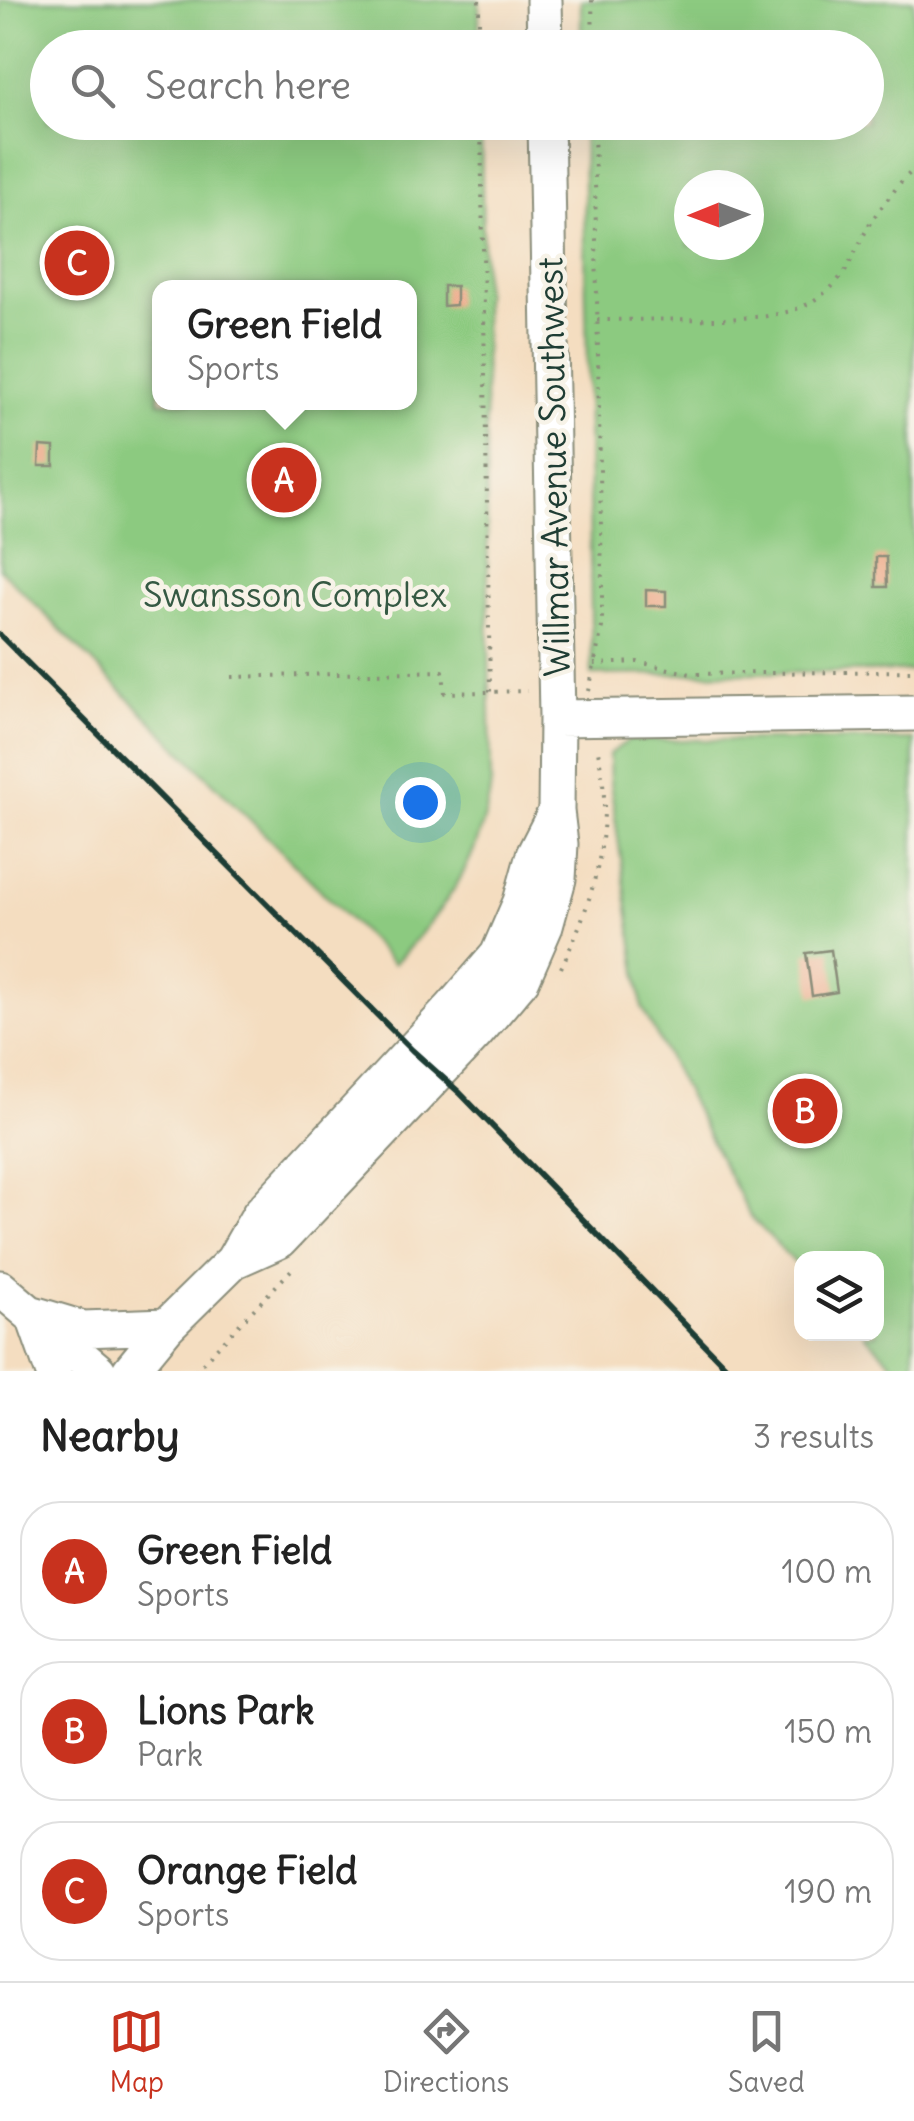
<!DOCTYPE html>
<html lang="en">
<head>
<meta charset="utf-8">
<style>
	body { margin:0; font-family:Delius,sans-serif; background:#f6f6f6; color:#222 }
	.controls { position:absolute; right:30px; bottom:30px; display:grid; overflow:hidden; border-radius:20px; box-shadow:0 10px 40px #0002 }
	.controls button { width:90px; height:90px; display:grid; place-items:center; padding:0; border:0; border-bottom:2px solid #e0e0e0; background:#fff; color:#222; font:50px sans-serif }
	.compass { position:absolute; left:674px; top:170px; width:90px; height:90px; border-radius:50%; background:#fff; box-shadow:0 10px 40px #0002; rotate:269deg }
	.you { position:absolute; left:420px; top:802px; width:35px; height:35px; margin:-25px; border:8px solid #fff; border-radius:50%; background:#1a73e8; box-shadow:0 0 0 15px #1a73e833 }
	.badge { display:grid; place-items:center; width:65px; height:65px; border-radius:50%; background:#c8321e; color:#fff; font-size:32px; font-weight:700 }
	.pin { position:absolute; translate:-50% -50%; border:5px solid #fff; box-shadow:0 2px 10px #0006 }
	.popup { position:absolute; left:152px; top:280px; width:265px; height:130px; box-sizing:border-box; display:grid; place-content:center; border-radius:20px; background:#fff; filter:drop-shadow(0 2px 8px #0005); font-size:32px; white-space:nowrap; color:#767676 }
	.popup b { font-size:38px; color:#222 }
	.popup::after { content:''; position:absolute; left:50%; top:100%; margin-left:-20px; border:20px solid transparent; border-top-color:#fff }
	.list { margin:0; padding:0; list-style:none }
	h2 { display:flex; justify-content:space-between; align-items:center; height:130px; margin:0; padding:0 40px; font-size:42px }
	h2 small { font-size:32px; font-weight:400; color:#767676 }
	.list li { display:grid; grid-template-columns:65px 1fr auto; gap:30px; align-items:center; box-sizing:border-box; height:140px; margin:0 20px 20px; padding:0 20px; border:2px solid #e0e0e0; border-radius:40px }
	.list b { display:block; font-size:38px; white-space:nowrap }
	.list p { margin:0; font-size:32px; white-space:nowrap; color:#767676 }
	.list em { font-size:32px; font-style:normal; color:#767676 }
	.icon { flex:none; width:55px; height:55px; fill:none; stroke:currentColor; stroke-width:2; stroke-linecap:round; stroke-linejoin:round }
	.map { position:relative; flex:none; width:914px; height:1371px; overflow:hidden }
	.search { position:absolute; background:#fff; box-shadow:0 10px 40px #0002; left:30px; right:30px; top:30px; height:110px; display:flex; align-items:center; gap:25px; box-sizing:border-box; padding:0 35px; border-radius:55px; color:#767676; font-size:38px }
	.sheet { height:610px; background:#fff }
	nav { display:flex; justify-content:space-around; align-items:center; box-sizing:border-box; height:140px; border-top:2px solid #e0e0e0; background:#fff; font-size:28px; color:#767676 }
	nav a { display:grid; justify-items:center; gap:5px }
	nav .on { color:#c8321e }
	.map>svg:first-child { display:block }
	.green { fill:#8cca80; stroke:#56845a; stroke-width:2.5; fill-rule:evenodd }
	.building { fill:#eda987 }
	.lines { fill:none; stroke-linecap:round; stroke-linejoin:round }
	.secondary-casing { stroke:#8a8d7a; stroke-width:39 }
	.path { stroke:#8a8d7a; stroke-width:4; stroke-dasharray:2.5 8; stroke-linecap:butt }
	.secondary { stroke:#fff; stroke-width:35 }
	.rail { stroke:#1f3d34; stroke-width:6 }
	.labels { text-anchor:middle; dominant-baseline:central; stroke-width:9; stroke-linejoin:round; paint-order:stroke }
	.street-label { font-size:35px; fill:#1f3d34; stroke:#f7f3e8 }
	.park-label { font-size:35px; fill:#355943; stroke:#f7f3e8 }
</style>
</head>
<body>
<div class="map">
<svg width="914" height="1371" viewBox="0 0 914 1371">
	<rect width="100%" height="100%" fill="#f7f3e8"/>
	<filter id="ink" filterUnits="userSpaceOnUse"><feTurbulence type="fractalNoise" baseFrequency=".01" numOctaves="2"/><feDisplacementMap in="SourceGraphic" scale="20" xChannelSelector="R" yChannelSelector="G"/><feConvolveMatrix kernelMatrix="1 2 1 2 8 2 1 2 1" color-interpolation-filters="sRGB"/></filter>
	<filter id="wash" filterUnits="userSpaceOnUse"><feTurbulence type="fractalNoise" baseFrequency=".0048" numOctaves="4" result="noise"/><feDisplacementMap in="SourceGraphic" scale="40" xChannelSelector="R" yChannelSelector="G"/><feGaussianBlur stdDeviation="2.25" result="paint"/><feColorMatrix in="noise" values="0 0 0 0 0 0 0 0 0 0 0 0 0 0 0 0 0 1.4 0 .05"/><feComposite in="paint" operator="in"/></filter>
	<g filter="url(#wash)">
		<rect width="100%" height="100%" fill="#f4ddc0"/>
		<path class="green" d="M 0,0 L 479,0 L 479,47 L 48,48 L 48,122 L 481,123 L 491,784 C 481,861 445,909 394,964 L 0,569 ZM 159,288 L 409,288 L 409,402 L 159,402 Z
			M 581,0 L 914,0 L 914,671 L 592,675 L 583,123 L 866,122 L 866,48 L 581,47 ZM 689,185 L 749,185 L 749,245 L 689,245 Z
			M 629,740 L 914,740 L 914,1371 L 900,1371 L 864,1334 L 876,1334 L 876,1258 L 802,1258 L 801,1269 L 750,1216 L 642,1007 L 610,781 L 609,754 Z"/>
		<g id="blocks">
			<path class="building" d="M 443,286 L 456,286 L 456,305 L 443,306 Z
				M 40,446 L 54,447 L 54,466 L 39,466 Z
				M 876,557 L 886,557 L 887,587 L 876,587 Z
				M 646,590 L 666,591 L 666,606 L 646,606 Z
				M 831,950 L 837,992 L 812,996 L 806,953 Z"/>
		</g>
	</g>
	<g filter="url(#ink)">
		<use href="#blocks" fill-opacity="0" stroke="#8a8d7a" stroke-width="2.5"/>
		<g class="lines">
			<defs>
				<path id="secondary" d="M 544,0 L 545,48
					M 557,718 L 914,713
					M 233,1261 L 280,1240 L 476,1033 L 522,979 L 545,926 L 558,879 L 560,844 L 556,811 L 557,718 L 546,122
					M 0,1288 L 98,1371
					M 33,1314 L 83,1329 L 167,1326
					M 35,1320 L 53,1371
					M 130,1371 L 167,1326 L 233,1261 L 260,1214 L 452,1008 L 498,955 L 521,902 L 534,855 L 556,812"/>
			</defs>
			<use href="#secondary" class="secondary-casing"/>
			<path class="path" d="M 479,0 L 479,48
				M 592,0 L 593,48
				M 481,122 L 490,692
				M 597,320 L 727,319 L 767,316 L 792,311 L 810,303 L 830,289 L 845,272 L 871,221 L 901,182 L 914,169
				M 594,664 L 638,662 L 691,674 L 914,671
				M 232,677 L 443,671 L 445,693 L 527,691
				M 589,691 L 602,627 L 602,587 L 594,122
				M 561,968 C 587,913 605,862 604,800 C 604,782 600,763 597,745
				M 195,1371 L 296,1265"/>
			<use href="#secondary" class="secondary"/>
			<path class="rail" d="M 0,635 L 412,1050 L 460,1093 L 730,1371"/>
		</g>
	</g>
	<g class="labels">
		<g class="street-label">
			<text transform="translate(553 467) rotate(-91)">Willmar Avenue Southwest</text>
		</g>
		<g class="park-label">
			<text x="295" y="594">Swansson Complex</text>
		</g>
	</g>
</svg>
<div class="controls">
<button><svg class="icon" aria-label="layers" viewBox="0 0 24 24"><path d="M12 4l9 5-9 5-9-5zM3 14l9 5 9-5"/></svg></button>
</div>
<svg class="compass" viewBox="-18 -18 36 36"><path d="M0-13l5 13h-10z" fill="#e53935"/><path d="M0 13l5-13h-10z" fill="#767676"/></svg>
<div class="you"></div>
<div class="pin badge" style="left:284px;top:480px">A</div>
<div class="popup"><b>Green Field</b>Sports</div>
<div class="pin badge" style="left:805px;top:1111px">B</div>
<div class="pin badge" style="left:77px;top:263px">C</div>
<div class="search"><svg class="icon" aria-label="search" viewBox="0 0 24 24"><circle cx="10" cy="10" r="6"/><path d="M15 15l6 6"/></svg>Search here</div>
</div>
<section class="sheet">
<h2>Nearby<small>3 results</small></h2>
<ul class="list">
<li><span class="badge">A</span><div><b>Green Field</b><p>Sports</p></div><em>100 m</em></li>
<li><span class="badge">B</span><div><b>Lions Park</b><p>Park</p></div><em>150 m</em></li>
<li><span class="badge">C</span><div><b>Orange Field</b><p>Sports</p></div><em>190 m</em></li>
</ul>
</section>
<nav>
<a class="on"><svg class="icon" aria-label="map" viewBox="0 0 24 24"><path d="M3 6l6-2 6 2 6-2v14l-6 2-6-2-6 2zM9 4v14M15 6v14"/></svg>Map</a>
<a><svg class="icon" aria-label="directions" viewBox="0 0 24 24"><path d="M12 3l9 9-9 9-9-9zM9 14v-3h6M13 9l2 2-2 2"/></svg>Directions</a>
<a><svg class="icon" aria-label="saved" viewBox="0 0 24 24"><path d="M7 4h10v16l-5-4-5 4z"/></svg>Saved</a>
</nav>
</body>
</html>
